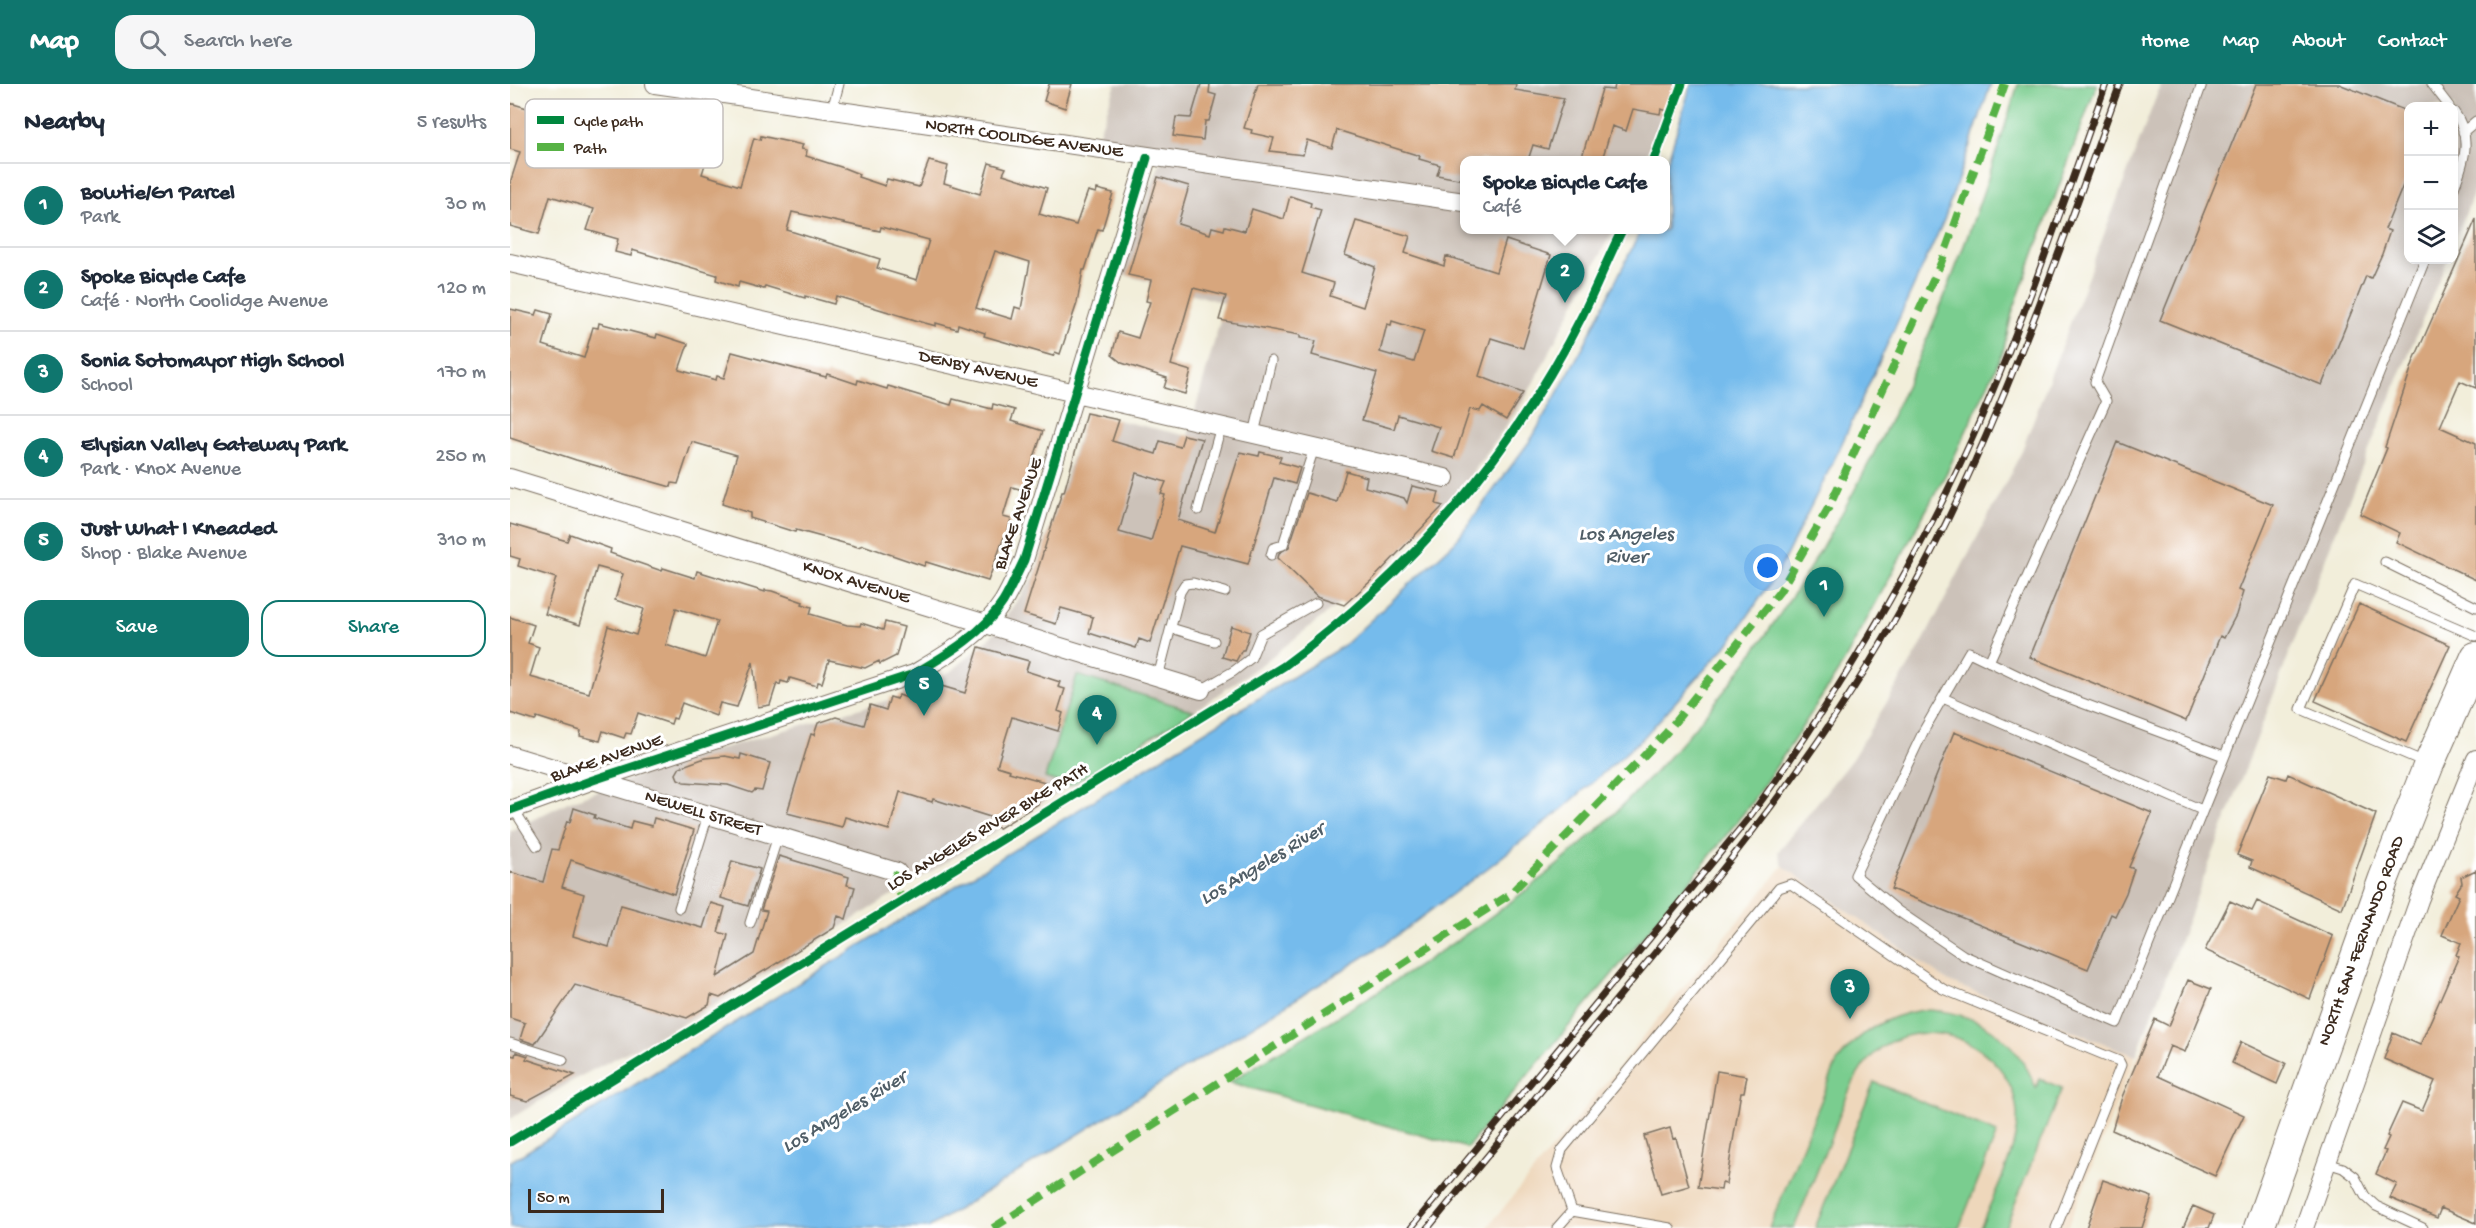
<!DOCTYPE html>
<html lang="en">
<head>
<meta charset="utf-8">
<style>
	body { margin:0; font-family:"Gochi Hand",sans-serif; background:#f6f6f7; color:#1f2937 }
	.controls { position:absolute; right:18px; top:18px; display:grid; overflow:hidden; border-radius:12px; box-shadow:0 3px 15px #0003 }
	.controls button { width:54px; height:54px; display:grid; place-items:center; padding:0; border:0; border-bottom:2px solid #e0e1e3; background:#fff; color:#1f2937; font:30px sans-serif }
	.scale { position:absolute; left:18px; bottom:15px; width:136px; box-sizing:border-box; padding-left:6px; border:3px solid #3b2a1e; border-top:0; font-size:16px; line-height:21px; white-space:nowrap; color:#3b2a1e; -webkit-text-stroke:4px #fff; paint-order:stroke }
	.you { position:absolute; left:1258px; top:484px; width:21px; height:21px; margin:-15px; border:4px solid #fff; border-radius:50%; background:#1a73e8; box-shadow:0 0 0 9px #1a73e833 }
	.badge { display:grid; place-items:center; width:39px; height:39px; border-radius:50%; background:#0f766e; color:#fff; font-size:20px; font-weight:700 }
	.pin { position:absolute; translate:-50% -50px; filter:drop-shadow(0 2px 3px #0008) }
	.pin::after { content:''; position:absolute; top:32px; width:21px; height:18px; background:inherit; clip-path:polygon(0 0,100% 0,50% 100%) }
	.popup { position:absolute; left:950px; top:72px; width:210px; height:78px; box-sizing:border-box; display:grid; place-content:center; border-radius:12px; background:#fff; filter:drop-shadow(0 2px 4px #0005); font-size:20px; white-space:nowrap; color:#747a83 }
	.popup b { font-size:22px; color:#1f2937 }
	.popup::after { content:''; position:absolute; left:50%; top:100%; margin-left:-12px; border:12px solid transparent; border-top-color:#fff }
	.list { margin:0; padding:0; list-style:none }
	h2 { display:flex; justify-content:space-between; align-items:center; height:78px; margin:0; padding:0 24px; font-size:26px }
	h2 small { font-size:20px; font-weight:400; color:#747a83 }
	.list li { display:grid; grid-template-columns:39px 1fr auto; gap:18px; align-items:center; box-sizing:border-box; height:84px; padding:0 24px; border-top:2px solid #e0e1e3 }
	.list b { display:block; font-size:22px; white-space:nowrap }
	.list p { margin:0; font-size:20px; white-space:nowrap; color:#747a83 }
	.list em { font-size:20px; font-style:normal; color:#747a83 }
	.actions { display:flex; gap:12px; padding:18px 24px }
	.actions a { flex:1; padding:14px 0; border:2px solid #0f766e; border-radius:18px; text-align:center; font-size:21px; color:#0f766e }
	.actions .main { background:#0f766e; color:#fff }
	.icon { flex:none; width:33px; height:33px; fill:none; stroke:currentColor; stroke-width:2; stroke-linecap:round; stroke-linejoin:round }
	.map { position:relative; flex:none; width:1966px; height:1144px; overflow:hidden }
	header { display:flex; align-items:center; gap:36px; box-sizing:border-box; height:84px; padding:0 30px; background:#0f766e; color:#fff }
	header strong { font-size:28px }
	nav { display:flex; gap:33px; margin-inline-start:auto; font-size:21px }
	.search { width:420px; height:54px; background:#f6f6f7; display:flex; align-items:center; gap:15px; box-sizing:border-box; padding:0 21px; border-radius:18px; color:#747a83; font-size:22px }
	main { display:flex }
	aside { flex:1; background:#fff }
	.map>svg:first-child { display:block }
	.built { fill:#eed7bb }
	.industrial { fill:#ccc2b9 }
	.green { fill:#7acd8f; stroke:#5a7c56; stroke-width:1.5 }
	.water { fill:#75bbec; stroke:#587285; stroke-width:1.5 }
	.building { fill:#d7a67d; fill-rule:evenodd }
	.lines { fill:none; stroke-linecap:round; stroke-linejoin:round }
	.lane-casing { stroke:#7b6f60; stroke-width:11 }
	.street-casing { stroke:#7b6f60; stroke-width:20 }
	.primary-casing { stroke:#7b6f60; stroke-width:32 }
	.lane { stroke:#fff; stroke-width:9 }
	.street { stroke:#fff; stroke-width:18 }
	.primary { stroke:#fff; stroke-width:30 }
	.rail-casing { stroke:#3b2a1e; stroke-width:7 }
	.rail { stroke:#fff; stroke-width:4.5; stroke-dasharray:14; stroke-linecap:butt }
	.quiet { stroke:#57b245; stroke-width:8; stroke-dasharray:15 8; stroke-linecap:butt }
	.cycleway-casing { stroke:#fff; stroke-width:13 }
	.cycleway { stroke:#00873e; stroke-width:9 }
	.labels { text-anchor:middle; dominant-baseline:central; stroke-width:6; stroke-linejoin:round; paint-order:stroke }
	.street-label { font-size:18px; fill:#3b2a1e; stroke:#fff }
	.water-label { font-size:20px; font-style:italic; fill:#4f5d66; stroke:#fff }
	.key { fill:#fff; stroke:#c4bfbc; stroke-width:1.5 }
	.key-label { font-size:16px; fill:#3b2a1e }
</style>
</head>
<body>
<header>
<strong>Map</strong>
<div class="search"><svg class="icon" aria-label="search" viewBox="0 0 24 24"><circle cx="10" cy="10" r="6"/><path d="M15 15l6 6"/></svg>Search here</div>
<nav><a>Home</a><a>Map</a><a>About</a><a>Contact</a></nav>
</header>
<main>
<aside>
<h2>Nearby<small>5 results</small></h2>
<ul class="list">
<li><span class="badge">1</span><div><b>Bowtie/G1 Parcel</b><p>Park</p></div><em>30 m</em></li>
<li><span class="badge">2</span><div><b>Spoke Bicycle Cafe</b><p>Café · North Coolidge Avenue</p></div><em>120 m</em></li>
<li><span class="badge">3</span><div><b>Sonia Sotomayor High School</b><p>School</p></div><em>170 m</em></li>
<li><span class="badge">4</span><div><b>Elysian Valley Gateway Park</b><p>Park · Knox Avenue</p></div><em>250 m</em></li>
<li><span class="badge">5</span><div><b>Just What I Kneaded</b><p>Shop · Blake Avenue</p></div><em>310 m</em></li>
</ul>
<div class="actions"><a class="main">Save</a><a>Share</a></div>
</aside>
<div class="map">
<svg width="1966" height="1144" viewBox="0 0 1966 1144">
	<rect width="100%" height="100%" fill="#fff"/>
	<filter id="ink" filterUnits="userSpaceOnUse"><feTurbulence type="fractalNoise" baseFrequency=".0167" numOctaves="2"/><feDisplacementMap in="SourceGraphic" scale="12" xChannelSelector="R" yChannelSelector="G"/><feConvolveMatrix kernelMatrix="1 2 1 2 8 2 1 2 1" color-interpolation-filters="sRGB"/></filter>
	<filter id="wash" filterUnits="userSpaceOnUse"><feTurbulence type="fractalNoise" baseFrequency=".008" numOctaves="4" result="noise"/><feDisplacementMap in="SourceGraphic" scale="24" xChannelSelector="R" yChannelSelector="G"/><feGaussianBlur stdDeviation="1.35" result="paint"/><feColorMatrix in="noise" values="0 0 0 0 0 0 0 0 0 0 0 0 0 0 0 0 0 1.4 0 .05"/><feComposite in="paint" operator="in"/></filter>
	<g filter="url(#wash)">
		<rect width="100%" height="100%" fill="#f2eeda"/>
		<path class="built" d="M 1273,782 L 1439,898 L 1626,972 L 1557,1144 L 977,1144 Z"/>
		<path class="industrial" d="M 606,0 L 1162,0 L 1152,35 L 1134,76 L 954,76 L 954,146 L 1103,146 L 1015,315 L 960,393 L 881,479 L 751,581 L 684,627 L 567,591 L 535,694 L 560,702 L 180,936 L 67,994 L 0,1035 L 0,747 L 58,718 L 168,677 L 389,613 L 443,586 L 480,554 L 524,493 L 576,329 L 678,352 L 715,219 L 608,189 L 654,69 L 586,57 Z
			M 1651,0 L 1966,0 L 1966,103 L 1944,159 L 1944,22 L 1898,22 L 1898,176 L 1937,176 L 1824,452 L 1626,972 L 1439,898 L 1273,782 L 1268,768 L 1342,675 L 1407,569 L 1511,369 Z"/>
		<path class="green" d="M 1508,0 L 1587,0 L 1502,229 L 1493,268 L 1438,386 L 1331,583 L 1278,665 L 1240,721 L 1185,791 L 957,1064 L 719,998 C 826,933 936,871 1034,792 C 1280,592 1419,298 1508,0 Z
			M 567,591 L 684,627 L 560,702 L 535,694 Z
			M 1412,926 C 1466,926 1507,954 1526,1004 L 1530,995 L 1552,1004 L 1495,1144 L 1470,1144 C 1483,1111 1510,1064 1507,1028 C 1501,960 1414,923 1363,971 C 1341,992 1333,1024 1322,1051 C 1309,1082 1297,1113 1284,1144 L 1259,1144 L 1327,978 C 1349,948 1375,932 1412,926 Z
			M 1364,998 L 1487,1049 L 1449,1144 L 1305,1144 Z"/>
		<path class="water" d="M 1181,0 L 1481,0 L 1434,136 L 1328,368 L 1269,486 L 1223,554 L 1134,653 L 1051,726 L 979,783 L 881,856 L 418,1144 L 0,1144 L 0,1078 L 833,562 L 945,458 L 1022,354 L 1074,261 L 1131,146 L 1156,146 L 1156,82 Z"/>
		<g id="blocks">
			<path class="building" d="M 539,0 L 562,0 L 555,24 L 534,17 Z
				M 691,0 L 700,0 L 699,9 L 706,11 L 699,37 L 695,37 L 693,56 L 663,52 L 666,33 L 681,34 Z
				M 748,0 L 1006,0 L 1005,6 L 1054,14 L 1038,65 L 1023,61 L 1018,76 L 954,76 L 954,96 L 927,91 L 930,81 L 909,75 L 910,72 L 827,46 L 822,64 L 797,56 L 793,71 L 760,67 L 764,54 L 741,49 L 742,46 L 734,44 Z
				M 1105,0 L 1166,0 L 1158,27 L 1151,25 L 1150,30 L 1123,25 L 1116,47 L 1102,42 L 1092,76 L 1071,76 L 1092,5 L 1104,6 Z
				M 1746,0 L 1829,0 L 1899,28 L 1899,87 L 1875,145 L 1880,147 L 1872,170 L 1861,194 L 1856,192 L 1812,301 L 1650,236 Z
				M 0,19 L 44,32 L 46,26 L 54,28 L 56,23 L 75,29 L 77,25 L 141,45 L 145,33 L 162,38 L 161,41 L 167,43 L 166,46 L 202,57 L 192,90 L 230,102 L 244,54 L 250,56 L 251,52 L 293,61 L 291,65 L 297,66 L 296,72 L 334,84 L 349,90 L 348,93 L 375,102 L 377,95 L 409,103 L 419,77 L 438,82 L 434,99 L 470,110 L 479,79 L 496,84 L 493,90 L 537,104 L 529,130 L 566,141 L 578,107 L 586,109 L 587,105 L 603,109 L 592,146 L 588,145 L 575,186 L 573,186 L 567,219 L 550,270 L 545,268 L 543,272 L 474,252 L 475,249 L 448,240 L 447,245 L 426,239 L 426,242 L 415,239 L 326,212 L 324,220 L 295,212 L 295,214 L 255,202 L 254,205 L 229,198 L 228,203 L 206,196 L 207,191 L 122,166 L 121,172 L 105,168 L 108,155 L 77,146 L 84,125 L 40,112 L 29,150 L 0,142 L 0,99 L 10,68 L 0,65 ZM 282,128 L 370,147 L 371,143 L 419,156 L 407,196 L 367,184 L 370,175 L 277,146 ZM 485,167 L 520,178 L 511,225 L 505,223 L 502,235 L 466,224 Z
				M 648,93 L 679,102 L 668,140 L 700,150 L 702,143 L 714,146 L 715,142 L 735,147 L 742,125 L 774,135 L 780,112 L 801,119 L 800,123 L 811,126 L 792,189 L 824,199 L 820,212 L 853,223 L 865,183 L 835,171 L 846,137 L 900,152 L 895,169 L 934,182 L 936,172 L 986,188 L 996,156 L 1041,171 L 1013,264 L 981,254 L 969,292 L 1013,309 L 996,336 L 973,322 L 970,327 L 960,325 L 944,374 L 921,367 L 929,343 L 888,331 L 884,345 L 852,336 L 867,289 L 802,271 L 806,257 L 790,254 L 790,251 L 709,236 L 716,212 L 683,204 L 661,281 L 681,287 L 675,310 L 654,304 L 657,294 L 612,279 L 602,271 L 608,248 L 628,254 L 640,218 L 636,217 L 641,196 L 618,191 ZM 882,237 L 914,247 L 904,278 L 870,268 L 877,240 L 881,241 Z
				M 1966,135 L 1966,304 L 1950,297 L 1930,343 L 1966,359 L 1966,496 L 1886,458 L 1890,449 L 1850,430 L 1877,364 L 1875,363 L 1904,276 Z
				M 0,225 L 26,231 L 28,226 L 42,230 L 33,261 L 74,274 L 83,243 L 88,244 L 89,239 L 146,254 L 147,250 L 178,260 L 169,286 L 206,296 L 207,292 L 214,294 L 222,268 L 316,293 L 317,290 L 347,300 L 348,296 L 377,305 L 378,302 L 441,321 L 443,315 L 482,325 L 483,320 L 505,326 L 501,337 L 533,347 L 513,406 L 502,403 L 493,433 L 501,435 L 496,454 L 494,453 L 478,497 L 416,478 L 414,482 L 353,461 L 348,463 L 286,446 L 285,448 L 240,434 L 240,429 L 212,420 L 227,371 L 182,358 L 168,400 L 162,399 L 161,403 L 66,376 L 0,354 Z
				M 576,329 L 609,336 L 602,357 L 646,370 L 650,357 L 670,363 L 674,351 L 692,355 L 668,436 L 705,448 L 730,368 L 749,372 L 750,368 L 771,373 L 769,378 L 790,384 L 785,400 L 764,394 L 738,480 L 670,462 L 640,559 L 629,555 L 626,564 L 579,549 L 583,533 L 551,524 L 546,540 L 514,530 L 552,408 L 554,408 ZM 626,389 L 656,398 L 651,410 L 655,411 L 641,457 L 609,448 Z
				M 1607,358 L 1763,421 L 1728,506 L 1733,508 L 1726,531 L 1714,554 L 1710,552 L 1676,637 L 1520,573 Z
				M 836,387 L 857,393 L 855,403 L 894,414 L 897,419 L 902,402 L 929,408 L 926,420 L 933,422 L 863,495 L 834,521 L 807,512 L 768,474 L 769,469 L 779,463 L 797,409 L 827,418 Z
				M 0,440 L 57,457 L 60,450 L 101,465 L 100,469 L 152,487 L 153,484 L 185,494 L 187,487 L 255,508 L 255,506 L 262,507 L 293,518 L 292,520 L 302,523 L 300,530 L 337,541 L 350,542 L 351,539 L 373,546 L 375,538 L 394,543 L 386,572 L 370,580 L 369,577 L 355,584 L 319,576 L 312,599 L 308,598 L 307,602 L 280,594 L 278,599 L 271,597 L 270,601 L 267,599 L 260,621 L 248,623 L 243,578 L 227,623 L 210,619 L 206,632 L 172,619 L 166,635 L 163,634 L 161,640 L 128,629 L 121,650 L 116,649 L 114,654 L 93,647 L 90,657 L 70,652 L 71,647 L 27,633 L 25,637 L 0,629 L 0,533 L 24,541 L 18,559 L 29,563 L 20,593 L 79,609 L 98,542 L 126,551 L 134,525 L 105,516 L 113,490 L 87,483 L 70,541 L 35,530 L 46,494 L 8,482 L 10,475 L 0,472 ZM 166,524 L 207,537 L 195,574 L 156,561 Z
				M 1849,520 L 1940,561 L 1896,658 L 1805,617 Z
				M 721,542 L 740,548 L 734,566 L 732,566 L 726,577 L 712,573 Z
				M 469,563 L 519,577 L 516,587 L 550,598 L 548,603 L 555,605 L 548,627 L 553,629 L 548,647 L 502,633 L 487,682 L 500,686 L 499,688 L 535,698 L 528,720 L 488,745 L 480,733 L 423,715 L 422,718 L 390,708 L 379,746 L 335,733 L 332,743 L 277,729 L 301,650 L 304,651 L 308,639 L 326,633 L 354,641 L 360,621 L 376,626 L 380,613 L 387,615 L 389,611 L 397,614 L 399,607 L 414,612 L 418,598 L 455,609 Z
				M 1444,648 L 1642,729 L 1619,783 L 1624,785 L 1616,809 L 1605,832 L 1601,830 L 1578,885 L 1381,805 Z
				M 231,670 L 260,679 L 252,707 L 245,706 L 242,709 L 218,701 L 174,698 L 168,695 L 166,690 L 170,683 L 195,674 L 215,672 L 230,675 Z
				M 1760,690 L 1776,695 L 1778,690 L 1866,730 L 1832,825 L 1740,783 L 1742,777 L 1727,771 Z
				M 64,724 L 85,731 L 84,734 L 120,745 L 122,737 L 142,742 L 144,734 L 184,746 L 164,810 L 61,776 L 52,803 L 74,810 L 63,852 L 99,863 L 111,821 L 193,844 L 201,819 L 215,823 L 208,848 L 218,851 L 207,893 L 244,870 L 257,827 L 251,826 L 269,772 L 339,793 L 337,801 L 345,803 L 336,835 L 328,832 L 324,844 L 210,914 L 201,911 L 199,921 L 177,934 L 65,901 L 25,960 L 10,955 L 15,939 L 0,934 L 0,788 L 33,798 L 42,765 L 48,766 L 57,737 L 60,738 Z
				M 222,777 L 250,785 L 238,822 L 211,814 Z
				M 1966,786 L 1966,1139 L 1931,1124 L 1927,1134 L 1880,1114 L 1887,1100 L 1866,1090 L 1876,1067 L 1873,1066 L 1879,1053 L 1877,1052 L 1892,1019 L 1912,1027 L 1925,997 L 1874,975 L 1883,949 L 1910,961 L 1949,872 L 1946,871 L 1951,859 L 1932,851 L 1949,812 L 1945,810 L 1952,799 L 1951,793 Z
				M 1720,817 L 1742,827 L 1747,817 L 1823,852 L 1800,915 L 1695,866 Z
				M 1678,896 L 1701,905 L 1675,968 L 1660,962 L 1648,992 L 1734,1031 L 1705,1092 L 1602,1046 L 1612,1013 L 1645,935 L 1659,942 Z
				M 1731,958 L 1776,979 L 1767,1000 L 1722,979 Z
				M 6,968 L 18,972 L 16,975 L 65,991 L 17,1017 L 0,1012 L 0,971 L 5,972 Z
				M 1207,987 L 1237,992 L 1234,1008 L 1231,1008 L 1216,1100 L 1212,1099 L 1211,1106 L 1188,1103 Z
				M 1160,1044 L 1163,1055 L 1166,1054 L 1179,1102 L 1151,1110 L 1134,1052 Z
				M 1593,1096 L 1642,1113 L 1632,1144 L 1576,1144 Z
				M 1683,1122 L 1704,1131 L 1699,1144 L 1673,1144 Z"/>
		</g>
	</g>
	<g filter="url(#ink)">
		<use href="#blocks" fill-opacity="0" stroke="#7b6f60" stroke-width="1.5"/>
		<g class="lines">
			<defs>
				<path id="lane" d="M 1922,0 L 1939,22
					M 322,26 L 329,0
					M 1944,28 C 1963,53 1954,78 1944,104
					M 1953,48 L 1966,37
					M 744,350 L 761,277
					M 688,426 L 711,342
					M 761,471 L 763,464 L 773,461 L 804,364
					M 1875,478 L 1966,523
					M 661,544 L 704,557
					M 1479,578 L 1596,317 L 1585,298 L 1692,0
					M 648,593 L 670,508 L 675,500 L 683,499 L 715,508
					M 691,606 L 724,587 L 741,574 L 751,550 L 806,519
					M 1433,614 L 1692,726
					M 1714,672 L 1540,607 L 1459,568 L 1414,646 L 1345,791 L 1388,827 L 1453,871 L 1607,939 L 1915,176
					M 1917,679 L 1791,625 L 1845,500 L 1966,552
					M 3,724 L 27,762
					M 169,824 L 198,731
					M 240,839 L 268,752
					M 0,959 L 53,976
					M 1817,1079 L 1833,1084 L 1845,1093 L 1855,1112 L 1866,1122 L 1913,1144
					M 1062,1127 L 1047,1084 L 1052,1066 L 1269,804 L 1281,800 L 1433,905 L 1609,977 L 1611,981 L 1546,1144
					M 1047,1144 L 1062,1127 L 1160,1144"/>
				<path id="street" d="M 145,0 L 954,118
					M 0,179 L 935,394
					M 0,394 L 691,606
					M 0,671 L 387,788
					M 0,726 L 83,696 L 404,590 C 436,571 472,551 493,518 C 501,505 507,490 514,476 L 637,74
					M 1794,1144 L 1909,816 L 1966,675"/>
				<path id="primary" d="M 1749,1144 L 1874,794 L 1919,680 L 1966,573"/>
			</defs>
			<use href="#lane" class="lane-casing"/>
			<use href="#street" class="street-casing"/>
			<use href="#primary" class="primary-casing"/>
			<use href="#lane" class="lane"/>
			<use href="#street" class="street"/>
			<use href="#primary" class="primary"/>
			<defs>
				<path id="rail" d="M 901,1144 L 1238,735 C 1319,624 1389,509 1448,385 C 1506,262 1550,128 1596,0
					M 918,1144 C 987,1060 1056,977 1125,893 C 1209,792 1291,690 1360,578 C 1471,398 1538,198 1610,0"/>
			</defs>
			<use href="#rail" class="rail-casing"/>
			<use href="#rail" class="rail"/>
			<path class="quiet" d="M 387,788 L 383,798 L 393,815
				M 483,1144 L 999,811 L 1156,649 L 1270,507 L 1319,423 L 1431,179 L 1495,0"/>
			<defs>
				<path id="cycleway" d="M 1144,76 L 1172,0
					M 0,726 L 83,696 L 404,590 C 436,571 472,551 493,518 C 501,505 507,490 514,476 L 637,74
					M 0,1058 L 774,582 C 899,490 1002,371 1072,232 C 1086,204 1098,174 1112,146"/>
			</defs>
			<use href="#cycleway" class="cycleway-casing"/>
			<use href="#cycleway" class="cycleway"/>
		</g>
	</g>
	<g class="labels">
		<g class="street-label">
			<text transform="translate(514 55) rotate(8)">NORTH COOLIDGE AVENUE</text>
			<text transform="translate(468 286) rotate(13)">DENBY AVENUE</text>
			<text transform="translate(509 430) rotate(-71)">BLAKE AVENUE</text>
			<text transform="translate(346 499) rotate(17)">KNOX AVENUE</text>
			<text transform="translate(97 675) rotate(-19)">BLAKE AVENUE</text>
			<text transform="translate(193 730) rotate(17)">NEWELL STREET</text>
			<text transform="translate(478 744) rotate(-31)">LOS ANGELES RIVER BIKE PATH</text>
			<text transform="translate(1852 857) rotate(-70)">NORTH SAN FERNANDO ROAD</text>
		</g>
		<g class="water-label">
			<text x="1116" y="451">Los Angeles<tspan x="1116" dy="23">River</tspan></text>
			<text transform="translate(753 781) rotate(-31)">Los Angeles River</text>
			<text transform="translate(335 1029) rotate(-31)">Los Angeles River</text>
		</g>
	</g>
	<rect x="15" y="15" width="198" height="69" rx="9" class="key"/>
	<rect x="27" y="32" width="27" height="8" fill="#00873e"/>
	<rect x="27" y="59" width="27" height="8" fill="#57b245"/>
	<g class="key-label">
		<text x="64" y="42">Cycle path</text>
		<text x="64" y="69">Path</text>
	</g>
</svg>
<div class="controls">
<button>+</button>
<button>−</button>
<button><svg class="icon" aria-label="layers" viewBox="0 0 24 24"><path d="M12 4l9 5-9 5-9-5zM3 14l9 5 9-5"/></svg></button>
</div>
<div class="scale">50 m</div>
<div class="you"></div>
<div class="pin badge" style="left:1314px;top:533px">1</div>
<div class="pin badge" style="left:1055px;top:219px">2</div>
<div class="popup"><b>Spoke Bicycle Cafe</b>Café</div>
<div class="pin badge" style="left:1340px;top:935px">3</div>
<div class="pin badge" style="left:587px;top:661px">4</div>
<div class="pin badge" style="left:414px;top:632px">5</div>
</div>
</main>
</body>
</html>
